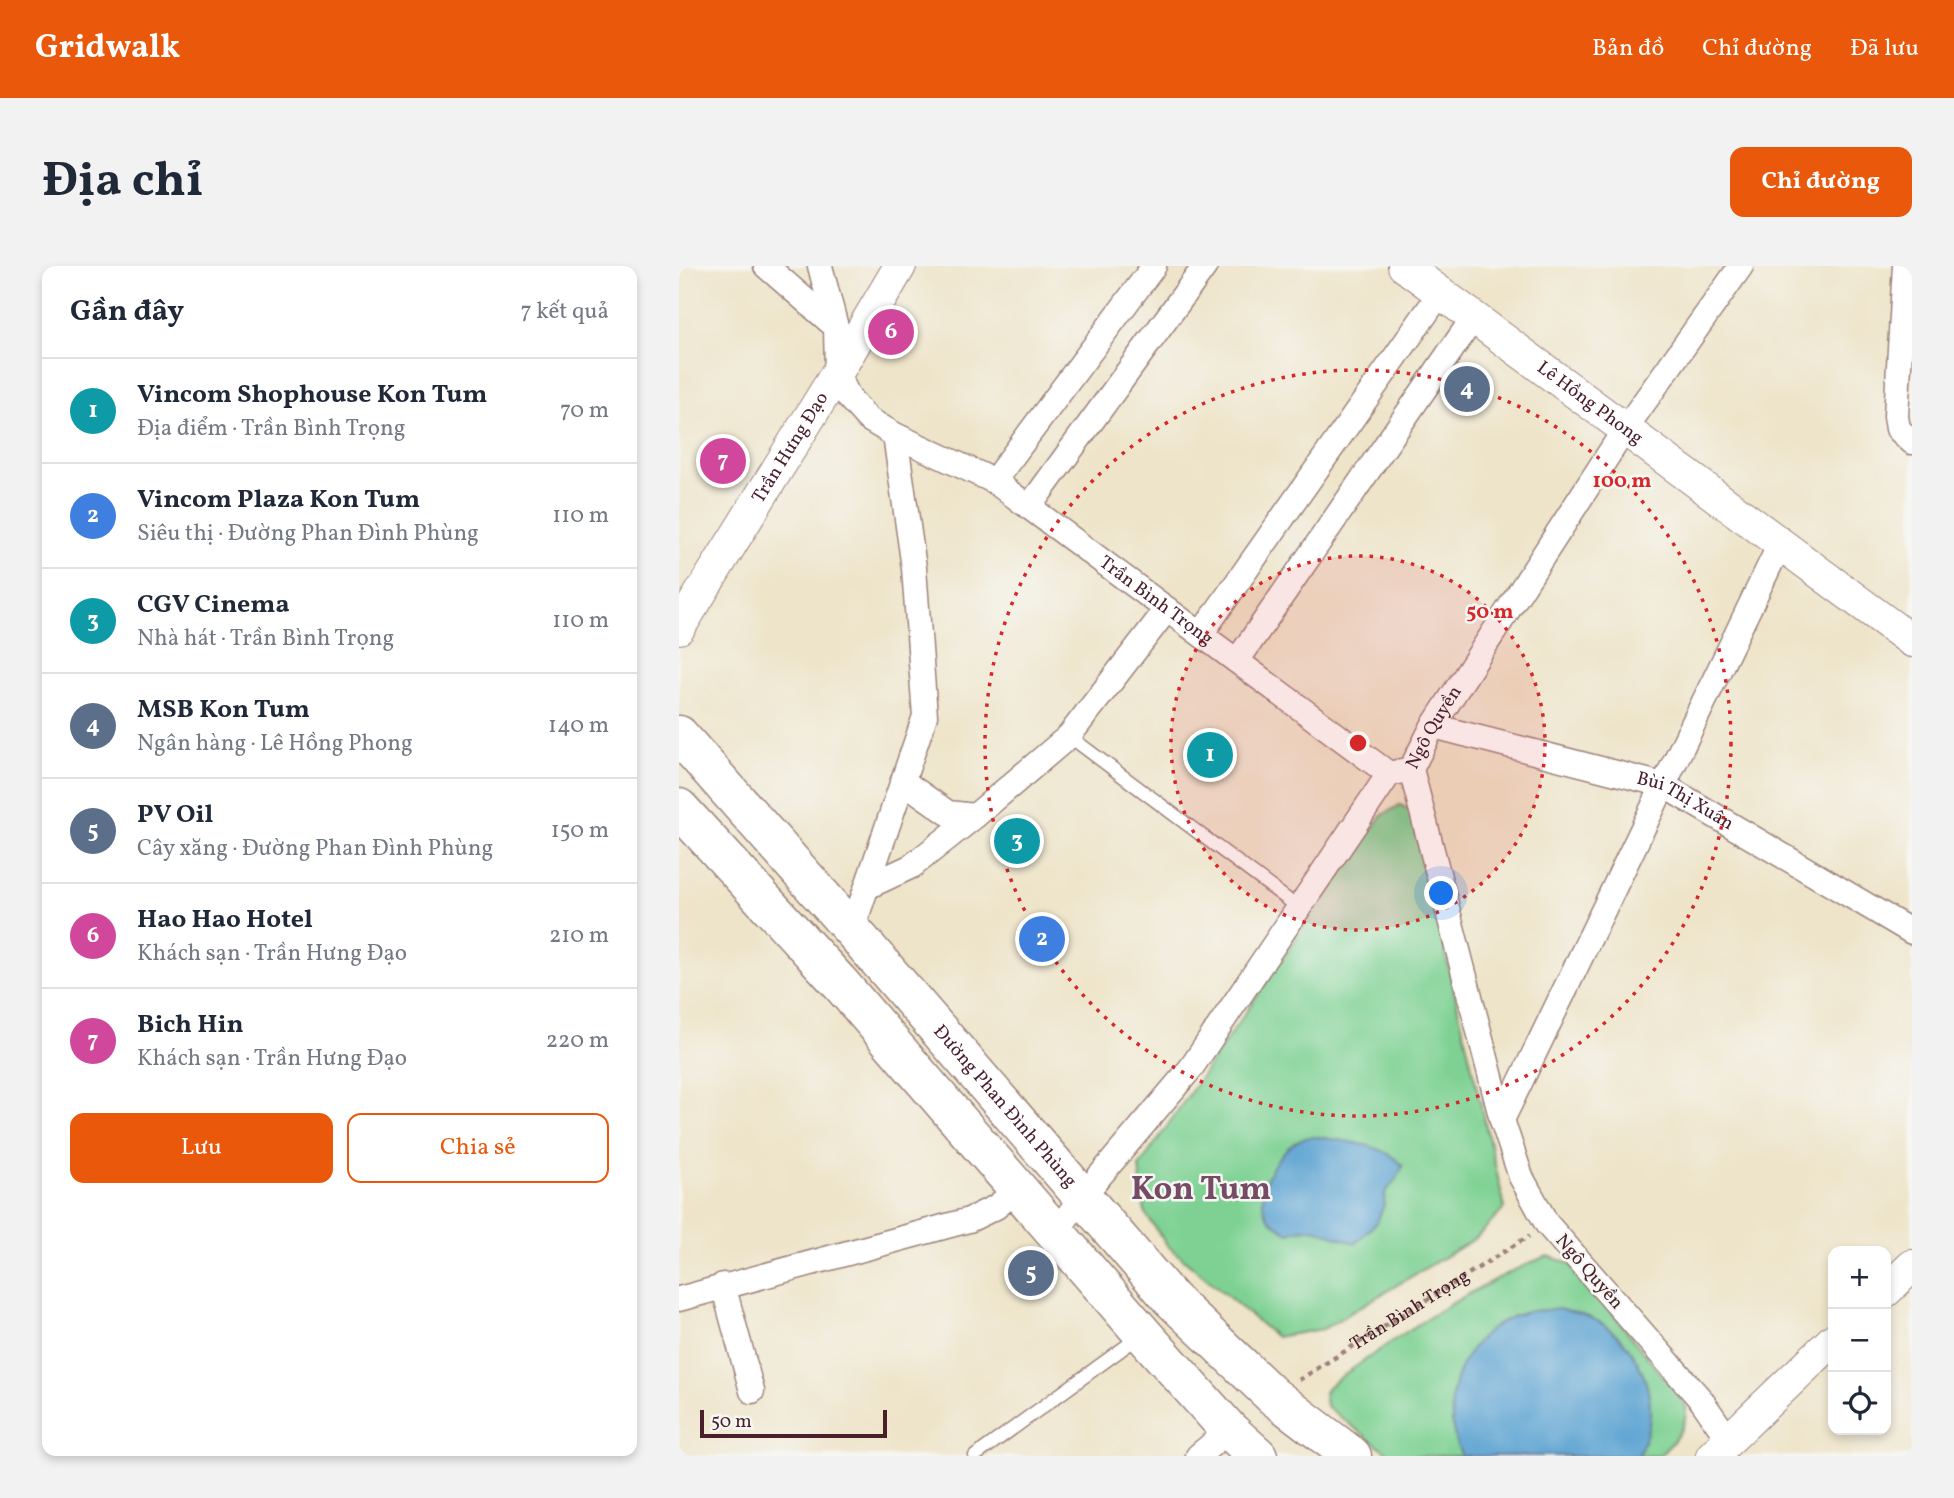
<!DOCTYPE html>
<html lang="vi">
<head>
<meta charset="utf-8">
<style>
	body { margin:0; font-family:Vollkorn,serif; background:#f2f2f3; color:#1f2937 }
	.controls { position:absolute; right:21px; bottom:21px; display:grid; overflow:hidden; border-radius:14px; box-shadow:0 4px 10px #0003 }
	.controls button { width:63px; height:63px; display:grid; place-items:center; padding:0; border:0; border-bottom:2px solid #e0e1e3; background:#fff; color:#1f2937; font:35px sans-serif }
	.scale { position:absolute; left:21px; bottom:18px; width:187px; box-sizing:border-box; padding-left:7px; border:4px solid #4a1f2b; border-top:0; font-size:19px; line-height:24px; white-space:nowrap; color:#4a1f2b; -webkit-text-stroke:5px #f6f6f2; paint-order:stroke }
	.you { position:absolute; left:763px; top:628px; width:24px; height:24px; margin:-18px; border:5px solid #fff; border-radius:50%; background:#1a73e8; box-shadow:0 0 0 10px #1a73e833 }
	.badge { display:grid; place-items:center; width:46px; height:46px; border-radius:50%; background:#ea580c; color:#fff; font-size:23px; font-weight:700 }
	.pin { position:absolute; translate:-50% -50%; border:4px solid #fff; box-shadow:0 2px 7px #0006 }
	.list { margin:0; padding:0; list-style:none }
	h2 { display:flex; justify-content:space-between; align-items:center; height:91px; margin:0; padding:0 28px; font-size:30px }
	h2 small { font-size:23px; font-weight:400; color:#747a83 }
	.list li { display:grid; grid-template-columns:46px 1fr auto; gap:21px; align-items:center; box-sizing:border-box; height:105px; padding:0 28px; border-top:2px solid #e0e1e3 }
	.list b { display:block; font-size:26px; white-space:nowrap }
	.list p { margin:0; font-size:23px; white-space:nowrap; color:#747a83 }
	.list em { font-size:23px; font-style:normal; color:#747a83 }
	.actions { display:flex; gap:14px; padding:21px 28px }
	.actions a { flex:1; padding:16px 0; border:2px solid #ea580c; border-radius:14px; text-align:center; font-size:24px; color:#ea580c }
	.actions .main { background:#ea580c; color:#fff }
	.icon { flex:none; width:38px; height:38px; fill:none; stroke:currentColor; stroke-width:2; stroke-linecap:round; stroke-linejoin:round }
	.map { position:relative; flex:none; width:1233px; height:1190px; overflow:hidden; border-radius:14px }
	header { display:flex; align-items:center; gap:42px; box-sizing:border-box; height:98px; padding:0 35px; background:#ea580c; color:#fff }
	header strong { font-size:33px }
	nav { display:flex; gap:38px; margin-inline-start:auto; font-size:24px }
	.intro { display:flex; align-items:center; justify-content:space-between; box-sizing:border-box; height:168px; padding:0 42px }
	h1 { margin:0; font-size:49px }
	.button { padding:18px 32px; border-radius:14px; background:#ea580c; color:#fff; font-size:24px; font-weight:700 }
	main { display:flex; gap:42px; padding:0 42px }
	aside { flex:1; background:#fff; border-radius:14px; box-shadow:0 4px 10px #0003 }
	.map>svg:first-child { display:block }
	.green { fill:#7ed193; stroke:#64785f; stroke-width:2 }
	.water { fill:#5ba3d2; stroke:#52617e; stroke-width:2 }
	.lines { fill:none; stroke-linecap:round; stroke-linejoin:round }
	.service-casing { stroke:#9c827a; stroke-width:15 }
	.minor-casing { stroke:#9c827a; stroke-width:27 }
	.tertiary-casing { stroke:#9c827a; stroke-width:34 }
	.primary-casing { stroke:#9c827a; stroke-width:41 }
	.path { stroke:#9c827a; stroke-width:4.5; stroke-dasharray:5 5; stroke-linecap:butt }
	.service { stroke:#fff; stroke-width:12 }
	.minor { stroke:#fff; stroke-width:24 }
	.tertiary { stroke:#fff; stroke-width:32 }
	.primary { stroke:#fff; stroke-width:38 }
	.ring { fill:none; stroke:#d62828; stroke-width:3.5; stroke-dasharray:3.5 7 }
	.labels { text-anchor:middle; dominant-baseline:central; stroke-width:5; stroke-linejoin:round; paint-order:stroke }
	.street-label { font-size:19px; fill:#4a1f2b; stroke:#f6f6f2 }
	.town-label { font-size:33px; font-weight:bold; fill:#764b66; stroke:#f6f6f2 }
	.centre { fill:#d62828; stroke:#f6f6f2; stroke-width:3.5 }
	.ring-label { font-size:21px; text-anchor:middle; font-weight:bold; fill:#d62828; stroke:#f6f6f2; stroke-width:5; stroke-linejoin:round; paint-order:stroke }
</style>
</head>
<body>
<header>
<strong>Gridwalk</strong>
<nav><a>Bản đồ</a><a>Chỉ đường</a><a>Đã lưu</a></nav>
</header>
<div class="intro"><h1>Địa chỉ</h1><a class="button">Chỉ đường</a></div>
<main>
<aside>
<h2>Gần đây<small>7 kết quả</small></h2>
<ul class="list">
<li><span class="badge" style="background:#0f9aa8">1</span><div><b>Vincom Shophouse Kon Tum</b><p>Địa điểm · Trần Bình Trọng</p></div><em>70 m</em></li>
<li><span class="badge" style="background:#3f7fe0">2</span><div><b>Vincom Plaza Kon Tum</b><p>Siêu thị · Đường Phan Đình Phùng</p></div><em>110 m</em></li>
<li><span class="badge" style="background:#0f9aa8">3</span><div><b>CGV Cinema</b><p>Nhà hát · Trần Bình Trọng</p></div><em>110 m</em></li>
<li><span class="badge" style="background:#5c6f8a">4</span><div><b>MSB Kon Tum</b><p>Ngân hàng · Lê Hồng Phong</p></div><em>140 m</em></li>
<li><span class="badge" style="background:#5c6f8a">5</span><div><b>PV Oil</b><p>Cây xăng · Đường Phan Đình Phùng</p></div><em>150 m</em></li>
<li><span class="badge" style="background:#d1479c">6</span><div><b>Hao Hao Hotel</b><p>Khách sạn · Trần Hưng Đạo</p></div><em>210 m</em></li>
<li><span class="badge" style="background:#d1479c">7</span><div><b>Bich Hin</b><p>Khách sạn · Trần Hưng Đạo</p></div><em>220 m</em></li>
</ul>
<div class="actions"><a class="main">Lưu</a><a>Chia sẻ</a></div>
</aside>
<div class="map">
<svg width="1233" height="1190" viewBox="0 0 1233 1190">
	<rect width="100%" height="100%" fill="#f6f6f2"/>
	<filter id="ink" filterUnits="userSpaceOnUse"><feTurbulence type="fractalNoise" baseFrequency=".0143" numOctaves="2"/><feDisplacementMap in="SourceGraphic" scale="14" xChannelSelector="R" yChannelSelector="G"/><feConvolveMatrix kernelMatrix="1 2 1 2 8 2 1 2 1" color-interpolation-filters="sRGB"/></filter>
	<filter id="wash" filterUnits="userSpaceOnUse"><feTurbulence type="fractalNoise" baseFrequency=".00686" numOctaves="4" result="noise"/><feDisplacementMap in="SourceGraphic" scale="28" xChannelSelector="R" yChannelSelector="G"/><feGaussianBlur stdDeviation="1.57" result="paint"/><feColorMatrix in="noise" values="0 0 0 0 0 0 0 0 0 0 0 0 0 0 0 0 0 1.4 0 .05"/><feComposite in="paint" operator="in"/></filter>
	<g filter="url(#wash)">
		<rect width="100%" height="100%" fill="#eee4c9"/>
		<path class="green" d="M 721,539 L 733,545 L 826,942 L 797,972 L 644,1063 L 597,1071 L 488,979 L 466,947 L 460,901 L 702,550 Z
			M 869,990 L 886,996 L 898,1003 L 1007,1140 C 1009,1160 994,1177 980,1190 L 713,1190 L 647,1140 L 645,1126 L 651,1119 C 702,1082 754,1046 810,1017 C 829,1007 848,997 869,990 Z"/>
		<path class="water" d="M 640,871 C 667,876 705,877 724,900 L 718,912 L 706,927 L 705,939 L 698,956 L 677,977 C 648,971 641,956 610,967 C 601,962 590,956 586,945 C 576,921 600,882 623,873 C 628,871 635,871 640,871 Z
			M 880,1043 C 890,1046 902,1047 912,1052 C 951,1069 977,1116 970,1159 C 968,1169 963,1180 960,1190 L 783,1190 C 755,1133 784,1063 847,1046 C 857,1044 869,1044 880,1043 Z"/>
	</g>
	<g filter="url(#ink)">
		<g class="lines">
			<defs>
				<path id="service" d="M 390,470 L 620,642
					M 296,1190 L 461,1070"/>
				<g id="minor">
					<path id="s2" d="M 87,0 L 157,61 L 158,107 L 170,132 L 189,153 L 216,169 L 315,215 L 710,508 L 732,503"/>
					<path d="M 141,0 L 157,61"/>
					<path d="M 1226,0 L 1217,150 L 1219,163 L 1233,176"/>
					<path d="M 315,215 L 475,0"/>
					<path d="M 350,241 L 526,0"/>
					<path d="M 522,368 L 762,26"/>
					<path d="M 558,395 L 795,51"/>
					<path id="s3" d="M 754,460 L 984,519 L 1233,666"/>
					<path d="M 225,516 L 269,547 L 296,550"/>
					<path d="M 188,621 L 233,600 L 296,550 L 390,470 L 488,343"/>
					<path d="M 173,664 L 246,450 L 235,302 L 216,169"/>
					<path d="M 823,854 L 1101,278"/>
					<path d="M 376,967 L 403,931 L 512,802 L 710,508"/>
					<path d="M 44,1019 L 73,1125"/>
					<path d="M 0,1033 L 290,954 L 317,941 L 338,924"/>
					<path id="s4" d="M 1049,1173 L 1023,1135 L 868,958 L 842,911 L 823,854 L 732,503 L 754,460 L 946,163 L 1062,0"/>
					<path d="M 519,1190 L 550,1164"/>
				</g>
				<g id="tertiary">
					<path id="s5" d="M 725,0 L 1233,375"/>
					<path id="s6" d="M 0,362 L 158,107 L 221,0"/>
					<path d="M 1207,1025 L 1233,1000"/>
					<path d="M 1033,1190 L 1154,1074"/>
				</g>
				<g id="primary">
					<path id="s7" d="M 0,469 L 173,664 L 492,1033 L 594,1130 L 673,1190"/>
					<path d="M 0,542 L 160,716 L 464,1068 L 550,1164 L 579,1190"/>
				</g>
			</defs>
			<use href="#service" class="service-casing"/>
			<use href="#minor" class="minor-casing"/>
			<use href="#tertiary" class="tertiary-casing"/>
			<use href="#primary" class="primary-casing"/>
			<path class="path" id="s1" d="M 620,1114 L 850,970"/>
			<use href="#service" class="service"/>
			<use href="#minor" class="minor"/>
			<use href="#tertiary" class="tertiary"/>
			<use href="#primary" class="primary"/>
		</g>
	</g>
	<circle cx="679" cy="477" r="187" fill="#d62828" fill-opacity=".12"/>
	<g class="ring">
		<circle cx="679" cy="477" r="187"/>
		<circle cx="679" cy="477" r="373"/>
	</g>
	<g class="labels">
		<g class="street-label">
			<text stroke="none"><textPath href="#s5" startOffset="231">Lê Hồng Phong</textPath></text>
			<text stroke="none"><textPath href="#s6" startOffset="212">Trần Hưng Đạo</textPath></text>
			<text stroke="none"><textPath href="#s2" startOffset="537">Trần Bình Trọng</textPath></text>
			<text stroke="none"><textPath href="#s4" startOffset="805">Ngô Quyền</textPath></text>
			<text stroke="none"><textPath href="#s3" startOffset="264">Bùi Thị Xuân</textPath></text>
			<text stroke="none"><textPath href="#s7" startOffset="494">Đường Phan Đình Phùng</textPath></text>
			<text transform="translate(910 1006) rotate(49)">Ngô Quyền</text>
			<text stroke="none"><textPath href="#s1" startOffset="131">Trần Bình Trọng</textPath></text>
		</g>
		<g class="town-label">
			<text x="522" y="925">Kon Tum</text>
		</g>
	</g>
	<circle cx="679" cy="477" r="10" class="centre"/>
	<g class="ring-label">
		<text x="943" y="221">100 m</text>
		<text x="811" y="352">50 m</text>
	</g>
</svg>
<div class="controls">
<button>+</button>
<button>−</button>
<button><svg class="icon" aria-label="locate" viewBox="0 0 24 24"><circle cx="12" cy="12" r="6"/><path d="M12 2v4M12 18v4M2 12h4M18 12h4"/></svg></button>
</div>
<div class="scale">50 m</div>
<div class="you"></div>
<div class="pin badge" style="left:531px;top:489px;background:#0f9aa8">1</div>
<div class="pin badge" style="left:363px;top:673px;background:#3f7fe0">2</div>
<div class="pin badge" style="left:338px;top:575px;background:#0f9aa8">3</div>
<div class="pin badge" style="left:788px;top:123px;background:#5c6f8a">4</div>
<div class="pin badge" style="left:352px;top:1007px;background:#5c6f8a">5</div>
<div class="pin badge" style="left:212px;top:66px;background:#d1479c">6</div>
<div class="pin badge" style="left:44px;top:195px;background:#d1479c">7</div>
</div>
</main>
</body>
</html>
